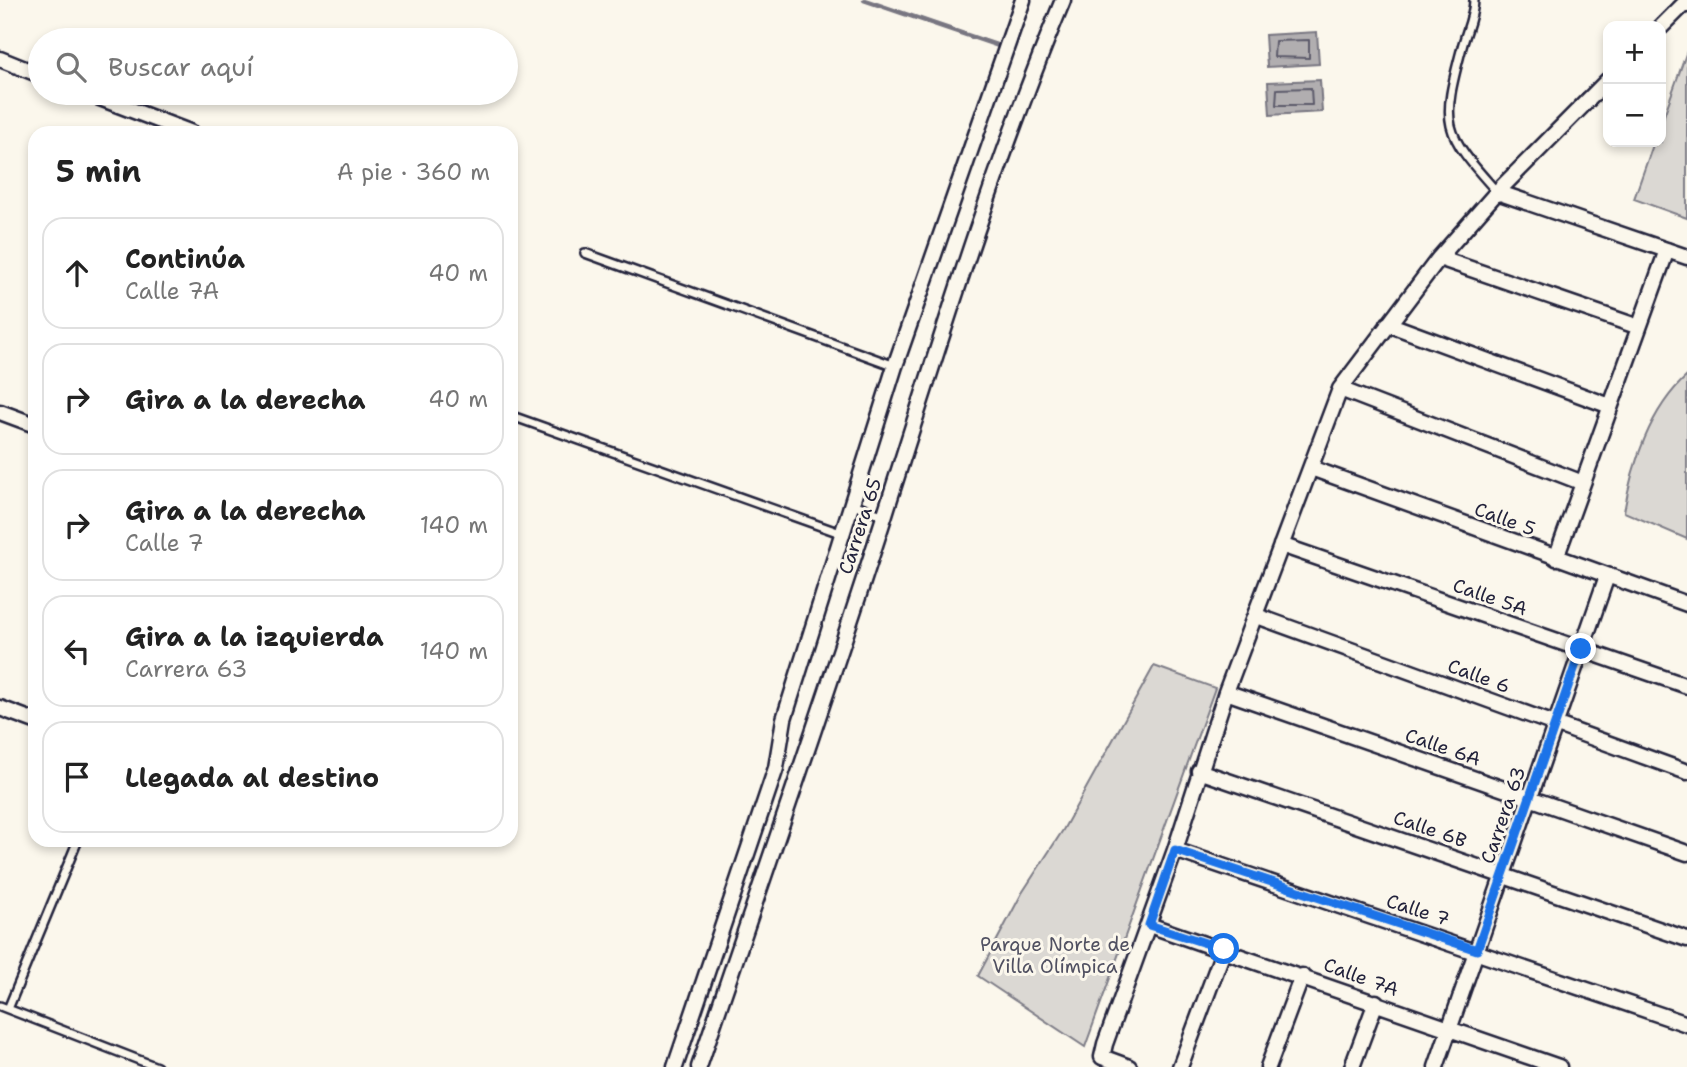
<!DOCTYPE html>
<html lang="es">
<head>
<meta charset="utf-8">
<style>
	body { margin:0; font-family:"Shantell Sans",sans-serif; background:#f6f6f6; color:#222 }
	.controls { position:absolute; right:21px; top:21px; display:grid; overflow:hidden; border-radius:14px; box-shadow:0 4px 10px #0003 }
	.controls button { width:63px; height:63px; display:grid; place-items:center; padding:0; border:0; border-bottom:2px solid #e0e0e0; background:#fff; color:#222; font:35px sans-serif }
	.stop { position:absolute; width:21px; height:21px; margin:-16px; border:5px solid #1a73e8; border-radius:50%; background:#fff }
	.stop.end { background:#1a73e8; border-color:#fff; box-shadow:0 2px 7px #0008 }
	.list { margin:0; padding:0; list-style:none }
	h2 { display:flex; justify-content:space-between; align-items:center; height:91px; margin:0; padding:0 28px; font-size:30px }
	h2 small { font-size:23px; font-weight:400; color:#767676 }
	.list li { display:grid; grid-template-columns:46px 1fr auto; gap:21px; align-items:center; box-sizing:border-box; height:112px; margin:0 14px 14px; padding:0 14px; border:2px solid #e0e0e0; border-radius:21px }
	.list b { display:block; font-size:26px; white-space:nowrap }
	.list p { margin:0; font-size:23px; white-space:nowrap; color:#767676 }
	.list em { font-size:23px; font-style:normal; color:#767676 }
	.icon { flex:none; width:38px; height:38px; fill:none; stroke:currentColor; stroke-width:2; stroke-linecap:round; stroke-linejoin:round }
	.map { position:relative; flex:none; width:1687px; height:1067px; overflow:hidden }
	.search { position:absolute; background:#fff; box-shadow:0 4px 10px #0003; left:28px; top:28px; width:490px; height:77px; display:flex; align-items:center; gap:18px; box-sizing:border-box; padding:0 24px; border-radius:38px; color:#767676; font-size:26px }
	.panel { position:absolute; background:#fff; box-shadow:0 4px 10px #0003; left:28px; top:126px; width:490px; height:721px; border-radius:21px }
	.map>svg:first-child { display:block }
	.green { fill:#dbd8d3; stroke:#7e7d87; stroke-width:2 }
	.water { fill:#b1aeb0; stroke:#787681; stroke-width:2 }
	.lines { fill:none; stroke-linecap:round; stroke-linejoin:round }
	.shore { stroke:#5b5a6a; stroke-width:2 }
	.stream { stroke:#787681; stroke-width:4.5 }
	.service-casing { stroke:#22223b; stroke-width:12 }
	.minor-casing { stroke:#22223b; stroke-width:19 }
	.service { stroke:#fbf7ec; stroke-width:7 }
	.minor { stroke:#fbf7ec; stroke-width:14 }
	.route { stroke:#1a73e8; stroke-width:9 }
	.labels { text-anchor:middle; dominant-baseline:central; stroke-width:6; stroke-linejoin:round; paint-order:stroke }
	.street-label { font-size:19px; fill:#22223b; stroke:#fbf7ec }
	.park-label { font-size:19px; fill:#505061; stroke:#fbf7ec }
</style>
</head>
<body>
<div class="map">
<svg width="1687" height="1067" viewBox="0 0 1687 1067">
	<rect width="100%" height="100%" fill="#fbf7ec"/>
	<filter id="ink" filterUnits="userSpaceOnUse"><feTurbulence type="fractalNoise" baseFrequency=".0143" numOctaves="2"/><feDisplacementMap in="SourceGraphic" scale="14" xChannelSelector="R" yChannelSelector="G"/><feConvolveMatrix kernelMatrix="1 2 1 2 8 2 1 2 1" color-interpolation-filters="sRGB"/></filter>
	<g filter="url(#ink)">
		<path class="green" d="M 1687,51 L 1687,218 L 1634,199 L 1654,142 L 1661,142 L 1661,124 Z
			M 1687,376 L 1687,539 L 1624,512 C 1632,464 1650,409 1687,376 Z
			M 1154,666 L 1215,688 L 1085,1047 L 978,976 L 1022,893 L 1063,830 Z"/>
		<path class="water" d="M 1317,32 L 1319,64 L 1267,67 L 1265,35 Z
			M 1320,80 L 1322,112 L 1270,115 L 1268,82 Z"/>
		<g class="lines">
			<path class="shore" d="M 1309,40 L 1309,58 L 1274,57 L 1275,41 Z
				M 1311,88 L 1312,105 L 1276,105 L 1277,89 Z"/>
			<path class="stream" d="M 864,0 L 999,46"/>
			<defs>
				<path id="service" d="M 1474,0 C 1474,15 1466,32 1462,47 C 1441,125 1442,131 1497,192
					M 585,253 L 895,366
					M 512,416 L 843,534
					M 854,504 L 884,516
					M 0,1006 L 157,1067
					M 8,1009 L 78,840"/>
				<path id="minor" d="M 1661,27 L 1684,4 L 1687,5
					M 0,59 L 40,75
					M 87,93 L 192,133
					M 1497,192 L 1687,257
					M 1439,258 L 1639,327
					M 1388,324 L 1610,406
					M 1340,389 L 1583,483
					M 0,412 L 35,425
					M 1311,468 L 1687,604
					M 1281,545 L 1687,686
					M 1556,558 L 1667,250
					M 1257,616 L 1687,772
					M 1226,692 L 1687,853
					M 0,708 L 35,721
					M 1199,771 L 1687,939
					M 1175,850 L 1687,1024
					M 1149,925 L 1559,1067
					M 675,1067 L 776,768 L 784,719 L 895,366 L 1023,0
					M 699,1067 C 761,883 826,699 885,514 C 940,341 993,168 1063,0
					M 1129,1067 L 1102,1057 L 1105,1044 L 1175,850 L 1226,692 L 1340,389 L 1439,258 L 1497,192 L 1608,80
					M 1180,1067 L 1224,949
					M 1268,1067 L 1302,976
					M 1352,1067 L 1376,1002
					M 1436,1067 L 1607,576"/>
			</defs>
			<use href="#service" class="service-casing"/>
			<use href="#minor" class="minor-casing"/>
			<use href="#service" class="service"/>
			<use href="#minor" class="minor"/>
		</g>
	</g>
	<g class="lines" filter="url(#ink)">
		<path class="route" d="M 1224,949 L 1149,925 L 1175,850 L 1477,950 L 1581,649"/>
	</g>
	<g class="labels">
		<g class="street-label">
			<text transform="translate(1505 519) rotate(20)">Calle 5</text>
			<text transform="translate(860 526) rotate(-72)">Carrera 65</text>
			<text transform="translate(1490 597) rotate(19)">Calle 5A</text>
			<text transform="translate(1479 676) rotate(20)">Calle 6</text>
			<text transform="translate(1443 747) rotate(19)">Calle 6A</text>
			<text transform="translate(1503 815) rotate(-71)">Carrera 63</text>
			<text transform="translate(1430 829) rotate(19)">Calle 6B</text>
			<text transform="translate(1418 910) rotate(18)">Calle 7</text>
			<text transform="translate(1361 977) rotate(20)">Calle 7A</text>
		</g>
		<g class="park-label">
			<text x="1055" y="944">Parque Norte de<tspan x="1055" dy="22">Villa Olímpica</tspan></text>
		</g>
	</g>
</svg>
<div class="controls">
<button>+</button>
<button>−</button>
</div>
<div class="stop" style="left:1224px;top:949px"></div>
<div class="stop end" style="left:1581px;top:649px"></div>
<div class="search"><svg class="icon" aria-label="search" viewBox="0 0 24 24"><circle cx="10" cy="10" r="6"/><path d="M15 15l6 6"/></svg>Buscar aquí</div>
<section class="panel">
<h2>5 min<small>A pie · 360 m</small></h2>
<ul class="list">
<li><svg class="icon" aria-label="ahead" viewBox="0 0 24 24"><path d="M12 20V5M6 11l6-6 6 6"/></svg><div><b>Continúa</b><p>Calle 7A</p></div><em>40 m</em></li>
<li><svg class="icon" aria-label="right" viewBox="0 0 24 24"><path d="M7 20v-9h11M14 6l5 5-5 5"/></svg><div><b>Gira a la derecha</b></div><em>40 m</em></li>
<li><svg class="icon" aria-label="right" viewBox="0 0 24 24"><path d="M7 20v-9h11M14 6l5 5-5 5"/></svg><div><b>Gira a la derecha</b><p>Calle 7</p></div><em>140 m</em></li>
<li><svg class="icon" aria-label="left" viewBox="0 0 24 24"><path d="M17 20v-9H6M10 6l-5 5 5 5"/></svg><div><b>Gira a la izquierda</b><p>Carrera 63</p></div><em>140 m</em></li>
<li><svg class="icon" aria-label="arrive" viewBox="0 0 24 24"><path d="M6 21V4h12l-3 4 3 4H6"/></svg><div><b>Llegada al destino</b></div></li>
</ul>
</section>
</div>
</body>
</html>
